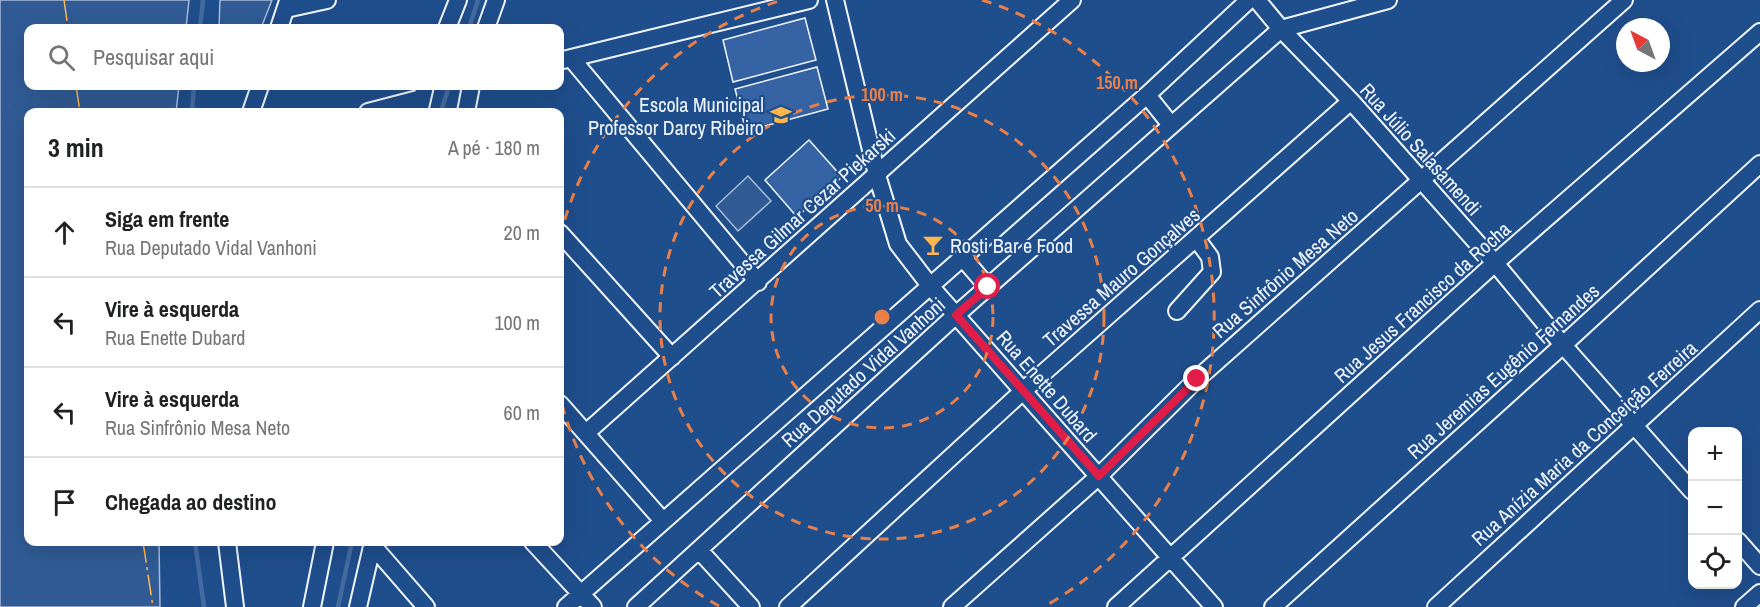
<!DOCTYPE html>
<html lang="pt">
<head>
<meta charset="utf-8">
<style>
	body { margin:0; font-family:"Archivo Narrow",sans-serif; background:#f2f2f2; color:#202124 }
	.controls { position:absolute; right:18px; bottom:18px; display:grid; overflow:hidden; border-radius:12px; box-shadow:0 6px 24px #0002 }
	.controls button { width:54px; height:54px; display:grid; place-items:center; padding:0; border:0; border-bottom:2px solid #e0e0e0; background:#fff; color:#202124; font:30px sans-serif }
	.compass { position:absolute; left:1616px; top:18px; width:54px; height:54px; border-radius:50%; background:#fff; box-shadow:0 6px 24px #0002; rotate:319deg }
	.stop { position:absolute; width:18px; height:18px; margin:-14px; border:4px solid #e11d48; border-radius:50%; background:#fff }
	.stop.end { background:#e11d48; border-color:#fff; box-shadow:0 2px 6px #0008 }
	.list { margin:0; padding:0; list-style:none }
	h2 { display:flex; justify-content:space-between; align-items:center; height:78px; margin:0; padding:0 24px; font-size:26px }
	h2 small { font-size:20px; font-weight:400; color:#757577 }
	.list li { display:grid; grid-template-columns:39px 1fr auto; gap:18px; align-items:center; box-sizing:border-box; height:90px; padding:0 24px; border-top:2px solid #e0e0e0 }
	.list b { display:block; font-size:22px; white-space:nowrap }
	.list p { margin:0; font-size:20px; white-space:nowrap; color:#757577 }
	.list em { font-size:20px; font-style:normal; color:#757577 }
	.icon { flex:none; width:33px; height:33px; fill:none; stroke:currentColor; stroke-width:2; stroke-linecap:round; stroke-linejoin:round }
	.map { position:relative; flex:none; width:1760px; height:607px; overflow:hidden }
	.search { position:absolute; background:#fff; box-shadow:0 6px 24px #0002; left:24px; top:24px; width:540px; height:66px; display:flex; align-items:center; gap:15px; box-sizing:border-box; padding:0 21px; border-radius:12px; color:#757577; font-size:22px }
	.panel { position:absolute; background:#fff; box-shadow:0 6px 24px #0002; left:24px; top:108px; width:540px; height:438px; border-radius:12px }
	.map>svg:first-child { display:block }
	.built { fill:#305b95; stroke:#a8bbd7; stroke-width:1.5 }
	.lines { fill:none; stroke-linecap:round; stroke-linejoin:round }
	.stream { stroke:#446ba0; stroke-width:4.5 }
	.building { fill:#3563a3; stroke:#f2f6ff; stroke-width:1.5 }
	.minor-casing { stroke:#f2f6ff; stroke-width:20 }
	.minor { stroke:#1f4e8c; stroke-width:16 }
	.power { stroke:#ffb74d; stroke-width:1.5; stroke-dasharray:21 4.5 3 4.5; stroke-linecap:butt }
	.route { stroke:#e11d48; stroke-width:8 }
	.ring { fill:none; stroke:#ea8049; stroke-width:3; stroke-dasharray:10 8 }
	.labels { text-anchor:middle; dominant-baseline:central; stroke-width:4.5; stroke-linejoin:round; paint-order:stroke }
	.poi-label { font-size:20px; fill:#f2f6ff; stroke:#1f4e8c; text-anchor:end }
	.street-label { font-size:20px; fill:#f2f6ff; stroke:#1f4e8c }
	.centre { fill:#ea8049; stroke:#1f4e8c; stroke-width:3 }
	.ring-label { font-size:18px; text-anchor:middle; font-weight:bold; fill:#ea8049; stroke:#1f4e8c; stroke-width:4.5; stroke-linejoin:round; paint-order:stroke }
</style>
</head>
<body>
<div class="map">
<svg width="1760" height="607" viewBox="0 0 1760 607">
	<rect width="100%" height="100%" fill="#1f4e8c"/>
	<path class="built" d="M 0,0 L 189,0 L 186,28 L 28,28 L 28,86 L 179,86 L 176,112 L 28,112 L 28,542 L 159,542 L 160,607 L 0,607 Z
		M 220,0 L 272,0 L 261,28 L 219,28 Z
		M 748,176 L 771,201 L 738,231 L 716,206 Z"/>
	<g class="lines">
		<path class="stream" d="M 200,28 L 203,0
			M 469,28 L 478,0
			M 192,112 L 194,86
			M 441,112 L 449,86
			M 195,542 L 204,607
			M 338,607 L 352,542"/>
	</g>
	<path class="building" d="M 805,18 L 816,60 L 733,82 L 723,40 Z
		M 817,67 L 828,109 L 746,131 L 735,89 Z
		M 809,140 L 842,177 L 797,217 L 765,180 Z"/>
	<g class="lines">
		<defs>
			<path id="minor" d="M 835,0 L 877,175 L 898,244 L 931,287 L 1214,607
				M 1257,0 L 1281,29 L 1351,101 L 1495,263 L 1563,345 L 1692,491
				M 286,9 L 327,0
				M 279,28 L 288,1
				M 447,28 L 458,0
				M 486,28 L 496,0
				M 571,58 L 758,282
				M 563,60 L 809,0
				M 1147,95 L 1171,125
				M 251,112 L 260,86
				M 368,112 L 422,98
				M 419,112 L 425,86
				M 466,112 L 471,86
				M 560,233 L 672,357
				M 963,258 L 988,287
				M 1177,311 L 1212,272 L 1210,257 L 1196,238
				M 560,404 L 663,521
				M 586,433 L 1072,0
				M 1738,541 L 1760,566
				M 227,542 L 235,607
				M 533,542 L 593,607
				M 373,546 L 426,607
				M 699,550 L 751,607
				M 312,607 L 325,542
				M 358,607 L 373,542
				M 566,607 L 1147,95 L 1249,0
				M 636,607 L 956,315 L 1281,29 L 1388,0
				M 788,607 L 1024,390 L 1351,101
				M 952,607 L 1099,476 L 1197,379 L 1624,0
				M 1116,607 L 1495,263 L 1760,32
				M 1273,607 L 1563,345 L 1760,164
				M 1436,607 L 1760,310
				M 1744,607 L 1760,593"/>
		</defs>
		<use href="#minor" class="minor-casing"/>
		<use href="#minor" class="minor"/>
		<path class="power" d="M 64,0 L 68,28
			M 76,86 L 80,112
			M 143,542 L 153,607"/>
	</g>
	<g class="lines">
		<path class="route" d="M 988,287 L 956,315 L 1099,476 L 1197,379"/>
	</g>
	<g class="ring">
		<circle cx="882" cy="317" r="111"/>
		<circle cx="882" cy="317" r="222"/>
		<path d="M719 606A332 332 0 0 1 560 397M560 237A332 332 0 0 1 782 0M982 0A332 332 0 0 1 1045 606"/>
	</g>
	<defs>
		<symbol id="school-bare" viewBox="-9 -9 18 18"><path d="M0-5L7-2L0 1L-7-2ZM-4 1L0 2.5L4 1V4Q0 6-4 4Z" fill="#ffb74d" stroke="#1f4e8c" stroke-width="2.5" paint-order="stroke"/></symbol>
		<symbol id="bar-bare" viewBox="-9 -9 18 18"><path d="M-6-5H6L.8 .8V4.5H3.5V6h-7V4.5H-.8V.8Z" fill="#ffb74d" stroke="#1f4e8c" stroke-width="2.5" paint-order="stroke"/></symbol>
	</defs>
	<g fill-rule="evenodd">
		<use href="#school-bare" x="766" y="100" width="30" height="30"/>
		<use href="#bar-bare" x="918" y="230" width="30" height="30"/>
	</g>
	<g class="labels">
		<g class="poi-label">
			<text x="764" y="104">Escola Municipal<tspan x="764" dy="23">Professor Darcy Ribeiro</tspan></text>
			<text x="950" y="245" text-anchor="start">Rosti Bar e Food</text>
		</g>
		<g class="street-label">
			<text transform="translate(1421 149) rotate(48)">Rua Júlio Salasamendi</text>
			<text transform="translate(802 213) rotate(-42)">Travessa Gilmar Cezar Piekarski</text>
			<text transform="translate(1285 273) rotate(-41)">Rua Sinfrônio Mesa Neto</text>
			<text transform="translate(1121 277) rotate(-41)">Travessa Mauro Gonçalves</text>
			<text transform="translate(1422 302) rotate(-42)">Rua Jesus Francisco da Rocha</text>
			<text transform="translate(1503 371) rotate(-42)">Rua Jeremias Eugênio Fernandes</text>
			<text transform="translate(863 372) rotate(-42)">Rua Deputado Vidal Vanhoni</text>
			<text transform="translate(1047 386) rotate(49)">Rua Enette Dubard</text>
			<text transform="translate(1584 443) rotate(-42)">Rua Anízia Maria da Conceição Ferreira</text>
		</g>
	</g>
	<circle cx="882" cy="317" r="9" class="centre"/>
	<g class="ring-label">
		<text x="1117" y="89">150 m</text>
		<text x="882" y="101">100 m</text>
		<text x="882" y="212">50 m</text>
	</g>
</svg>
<div class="controls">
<button>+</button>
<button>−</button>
<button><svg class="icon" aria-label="locate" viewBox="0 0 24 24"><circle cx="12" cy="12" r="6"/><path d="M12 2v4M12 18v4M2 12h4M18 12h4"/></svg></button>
</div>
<svg class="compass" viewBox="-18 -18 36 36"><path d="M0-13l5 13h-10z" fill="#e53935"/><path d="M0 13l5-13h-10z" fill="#757577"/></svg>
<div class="stop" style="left:988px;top:287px"></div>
<div class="stop end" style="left:1197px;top:379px"></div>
<div class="search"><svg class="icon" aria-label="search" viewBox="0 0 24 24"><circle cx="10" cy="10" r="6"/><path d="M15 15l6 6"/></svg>Pesquisar aqui</div>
<section class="panel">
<h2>3 min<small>A pé · 180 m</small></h2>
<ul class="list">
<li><svg class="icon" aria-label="ahead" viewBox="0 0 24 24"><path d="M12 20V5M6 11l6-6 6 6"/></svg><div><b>Siga em frente</b><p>Rua Deputado Vidal Vanhoni</p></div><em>20 m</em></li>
<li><svg class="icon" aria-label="left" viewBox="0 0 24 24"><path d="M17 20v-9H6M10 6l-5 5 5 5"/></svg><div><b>Vire à esquerda</b><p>Rua Enette Dubard</p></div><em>100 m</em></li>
<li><svg class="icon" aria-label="left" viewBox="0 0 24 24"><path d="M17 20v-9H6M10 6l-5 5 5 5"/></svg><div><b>Vire à esquerda</b><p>Rua Sinfrônio Mesa Neto</p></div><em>60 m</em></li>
<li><svg class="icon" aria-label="arrive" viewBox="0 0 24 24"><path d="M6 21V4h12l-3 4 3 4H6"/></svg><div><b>Chegada ao destino</b></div></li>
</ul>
</section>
</div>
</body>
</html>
